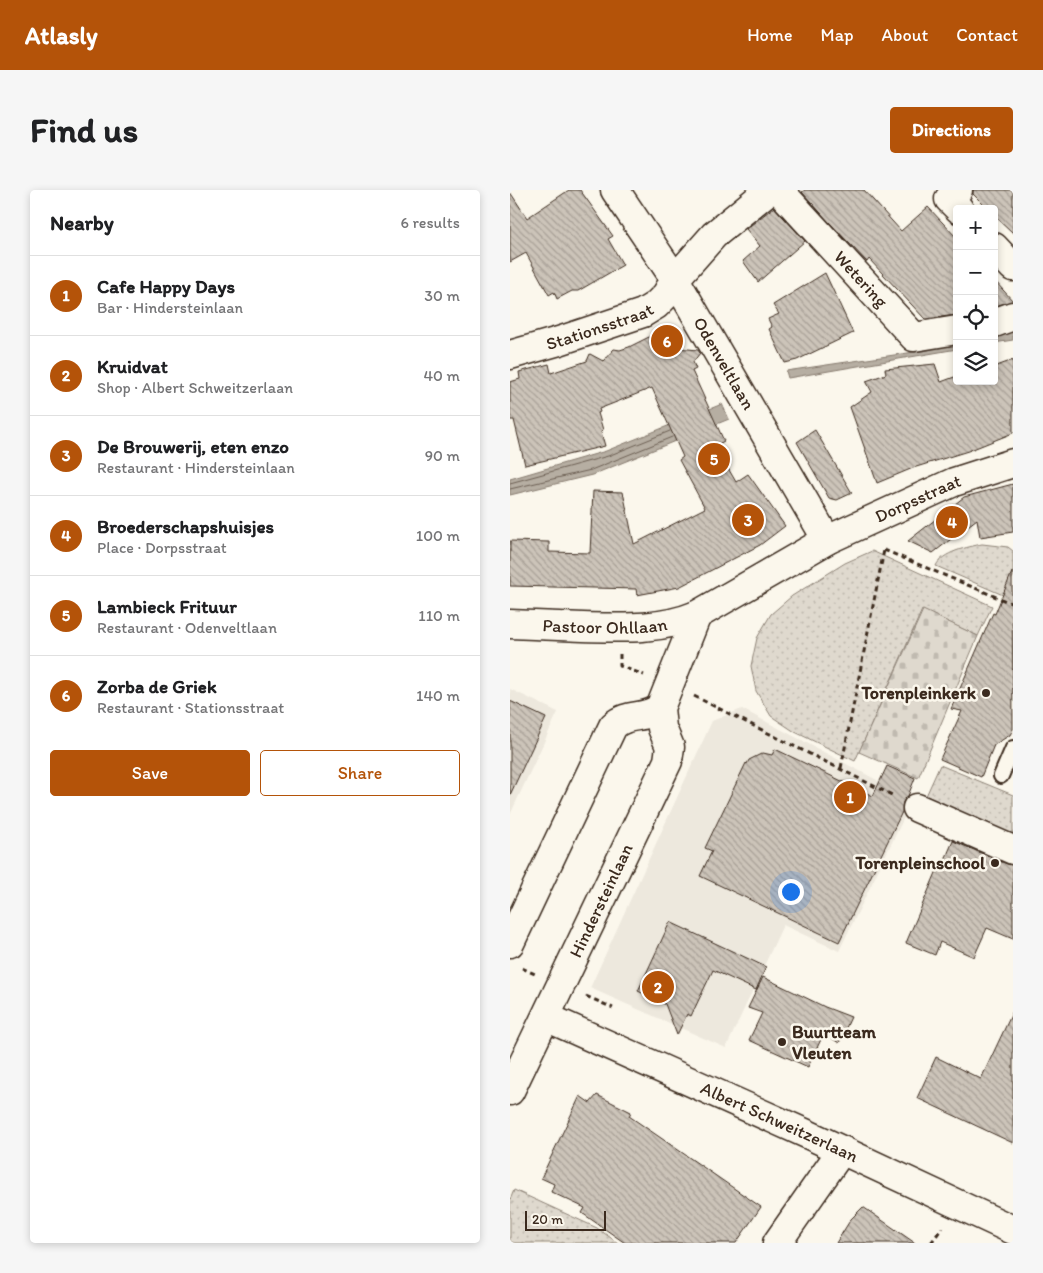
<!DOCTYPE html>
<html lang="en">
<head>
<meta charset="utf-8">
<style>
	body { margin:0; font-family:Itim,sans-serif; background:#f6f6f6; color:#202124 }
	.controls { position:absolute; right:15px; top:15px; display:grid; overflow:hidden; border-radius:5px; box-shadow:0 2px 8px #0003 }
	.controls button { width:45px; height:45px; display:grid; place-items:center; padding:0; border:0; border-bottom:1px solid #e0e0e0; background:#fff; color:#202124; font:25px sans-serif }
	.scale { position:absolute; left:15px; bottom:12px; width:81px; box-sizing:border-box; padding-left:5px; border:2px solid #3b2a1e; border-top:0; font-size:14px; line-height:18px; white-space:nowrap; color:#3b2a1e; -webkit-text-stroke:4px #fbf7ec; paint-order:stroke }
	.you { position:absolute; left:280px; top:701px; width:18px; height:18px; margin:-12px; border:4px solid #fff; border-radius:50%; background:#1a73e8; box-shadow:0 0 0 8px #1a73e833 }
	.badge { display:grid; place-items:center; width:32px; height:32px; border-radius:50%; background:#b45309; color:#fff; font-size:16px; font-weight:700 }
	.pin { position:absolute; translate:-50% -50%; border:2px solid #fff; box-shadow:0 1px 5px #0006 }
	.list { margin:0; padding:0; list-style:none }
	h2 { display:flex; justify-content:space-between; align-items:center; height:65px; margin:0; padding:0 20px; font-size:21px }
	h2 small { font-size:16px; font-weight:400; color:#757577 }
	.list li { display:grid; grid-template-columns:32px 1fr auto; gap:15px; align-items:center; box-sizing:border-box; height:80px; padding:0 20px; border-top:1px solid #e0e0e0 }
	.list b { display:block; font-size:19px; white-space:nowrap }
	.list p { margin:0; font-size:16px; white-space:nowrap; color:#757577 }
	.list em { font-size:16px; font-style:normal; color:#757577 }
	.actions { display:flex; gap:10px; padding:15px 20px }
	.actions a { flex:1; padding:11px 0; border:1px solid #b45309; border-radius:5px; text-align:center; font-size:18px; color:#b45309 }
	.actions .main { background:#b45309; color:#fff }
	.icon { flex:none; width:28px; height:28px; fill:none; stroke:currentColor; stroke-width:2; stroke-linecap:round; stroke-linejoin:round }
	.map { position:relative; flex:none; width:503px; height:1053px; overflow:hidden; border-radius:5px }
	header { display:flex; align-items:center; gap:30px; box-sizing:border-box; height:70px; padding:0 25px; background:#b45309; color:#fff }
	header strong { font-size:24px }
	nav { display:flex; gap:28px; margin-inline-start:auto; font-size:18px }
	.intro { display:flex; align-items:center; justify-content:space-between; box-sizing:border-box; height:120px; padding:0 30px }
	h1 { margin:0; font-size:35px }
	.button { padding:12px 22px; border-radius:5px; background:#b45309; color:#fff; font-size:18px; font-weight:700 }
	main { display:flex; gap:30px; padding:0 30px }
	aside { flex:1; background:#fff; border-radius:5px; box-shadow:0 2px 8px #0003 }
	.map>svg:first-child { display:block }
	.built { fill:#ede8dd }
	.grass { fill:url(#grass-dots); stroke:#8d8276 }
	.cemetery { fill:url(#cemetery-stones); stroke:#8d8276 }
	.water { fill:#b6aea2; stroke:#85796d }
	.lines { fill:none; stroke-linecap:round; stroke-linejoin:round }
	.shore { stroke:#6c5f53; stroke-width:1 }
	.building { fill:url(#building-back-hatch); stroke:#3b2a1e }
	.lane-casing { stroke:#3b2a1e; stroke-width:18 }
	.street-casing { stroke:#3b2a1e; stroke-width:31 }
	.secondary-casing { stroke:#3b2a1e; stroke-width:31 }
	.path { stroke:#3b2a1e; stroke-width:3; stroke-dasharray:5 4; stroke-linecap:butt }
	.lane { stroke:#fbf7ec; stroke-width:14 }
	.street { stroke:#fbf7ec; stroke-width:28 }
	.secondary { stroke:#fbf7ec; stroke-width:28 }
	.poi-dot { fill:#3b2a1e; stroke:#fbf7ec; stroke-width:2 }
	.labels { text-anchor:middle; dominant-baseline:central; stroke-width:5; stroke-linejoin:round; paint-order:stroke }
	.street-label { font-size:18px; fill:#3b2a1e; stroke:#fbf7ec }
	.poi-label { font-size:18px; font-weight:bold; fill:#3b2a1e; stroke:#fbf7ec; text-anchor:end }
</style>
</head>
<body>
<header>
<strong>Atlasly</strong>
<nav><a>Home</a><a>Map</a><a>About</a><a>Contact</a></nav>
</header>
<div class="intro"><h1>Find us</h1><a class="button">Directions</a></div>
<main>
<aside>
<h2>Nearby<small>6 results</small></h2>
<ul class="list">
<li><span class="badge">1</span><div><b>Cafe Happy Days</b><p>Bar · Hindersteinlaan</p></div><em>30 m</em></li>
<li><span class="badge">2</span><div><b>Kruidvat</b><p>Shop · Albert Schweitzerlaan</p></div><em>40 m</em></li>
<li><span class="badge">3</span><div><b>De Brouwerij, eten enzo</b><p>Restaurant · Hindersteinlaan</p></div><em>90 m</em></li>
<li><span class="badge">4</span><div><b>Broederschapshuisjes</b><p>Place · Dorpsstraat</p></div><em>100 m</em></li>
<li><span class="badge">5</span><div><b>Lambieck Frituur</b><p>Restaurant · Odenveltlaan</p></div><em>110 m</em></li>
<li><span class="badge">6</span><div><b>Zorba de Griek</b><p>Restaurant · Stationsstraat</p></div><em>140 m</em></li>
</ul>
<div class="actions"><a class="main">Save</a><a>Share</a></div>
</aside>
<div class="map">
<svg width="503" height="1053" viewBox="0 0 503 1053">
	<defs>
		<pattern id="grass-dots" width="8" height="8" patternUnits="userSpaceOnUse" patternTransform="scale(1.25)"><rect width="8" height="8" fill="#dfd9ce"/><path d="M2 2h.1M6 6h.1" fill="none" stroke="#c0bab0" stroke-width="1.8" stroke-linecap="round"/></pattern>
		<pattern id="cemetery-stones" width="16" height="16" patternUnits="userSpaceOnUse" patternTransform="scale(1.25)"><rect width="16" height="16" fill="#dfd9ce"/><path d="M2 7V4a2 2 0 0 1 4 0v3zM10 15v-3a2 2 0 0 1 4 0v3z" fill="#c0bab0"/></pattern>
		<pattern id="building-back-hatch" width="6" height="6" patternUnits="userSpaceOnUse" patternTransform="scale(1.25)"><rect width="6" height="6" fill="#ccc4b9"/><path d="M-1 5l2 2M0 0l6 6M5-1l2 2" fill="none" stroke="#a79f96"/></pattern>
	</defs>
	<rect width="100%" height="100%" fill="#fbf7ec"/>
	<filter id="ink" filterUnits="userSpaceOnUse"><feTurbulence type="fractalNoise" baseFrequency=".02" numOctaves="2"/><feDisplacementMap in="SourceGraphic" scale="10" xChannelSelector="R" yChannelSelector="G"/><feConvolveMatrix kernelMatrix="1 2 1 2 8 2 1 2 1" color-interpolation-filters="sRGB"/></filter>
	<g filter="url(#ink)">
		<path class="built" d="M 0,499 L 48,522 L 0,625 Z
			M 232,519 L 403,609 L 329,761 L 273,735 L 216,858 L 80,798 L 202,531 Z"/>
		<path class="grass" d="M 472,354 L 498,357 L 503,361 L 503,387 L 493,405 L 426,376 C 432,362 458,357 472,354 Z
			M 362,361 L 482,416 L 468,446 L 412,420 L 345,571 L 285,542 L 261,526 L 246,501 L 241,476 L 247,448 L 261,424 L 282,406 L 335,373 Z
			M 430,575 L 503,605 L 503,647 L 416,606 Z
			M 4,1000 L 87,1038 L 108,1053 L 0,1053 L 0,1010 Z"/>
		<path class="cemetery" d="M 413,420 L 468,446 L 408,588 L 349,562 Z"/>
		<path class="water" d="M 503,137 L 503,150 L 484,153 L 484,142 Z
			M 447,152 L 447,159 L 278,188 L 276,181 L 418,160 Z
			M 212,214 L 219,229 L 82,285 L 0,305 L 0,289 L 96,261 Z"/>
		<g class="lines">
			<path class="shore" d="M 0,293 L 98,266 L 160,241
				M 0,299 L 81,280 L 162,247"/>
		</g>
		<path class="building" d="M 59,0 L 70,0 L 103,46 L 98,49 L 113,75 L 68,101 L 62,101 L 47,109 L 44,102 L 39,105 L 16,63 L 0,72 L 0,2 L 17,28 Z
			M 295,0 L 354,0 L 391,41 L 418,17 L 447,48 L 447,125 L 415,129 L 359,69 L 357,72 L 318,31 L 292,2 Z
			M 463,0 L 503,0 L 503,43 L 484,25 L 484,19 L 478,19 L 463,4 Z
			M 264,17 L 295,51 L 248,92 L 233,71 L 250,56 L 236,39 Z
			M 315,83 L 343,143 L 287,170 L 275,173 L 259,139 L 262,137 L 258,129 L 269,124 L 263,115 Z
			M 484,90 L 503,111 L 484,116 Z
			M 157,138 L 172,143 L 168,158 L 188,160 L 190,163 L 183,172 L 186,179 L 182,181 L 214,251 L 205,256 L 226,292 L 238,284 L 275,336 L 250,355 L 169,397 L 127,405 L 126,399 L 0,396 L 0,351 L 39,352 L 39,362 L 80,363 L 83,301 L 113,302 L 124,354 L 195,318 L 169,270 L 173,267 L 142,198 L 89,219 L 90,222 L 88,223 L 93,240 L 91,242 L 95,256 L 15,275 L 4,230 L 0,230 L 0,192 L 10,189 L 9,182 L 39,174 L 41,183 L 77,171 L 80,164 L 93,171 L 104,159 L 110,160 L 119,157 Z
			M 503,170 L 503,243 L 458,261 L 403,278 L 367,293 L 340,217 L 362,202 L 356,191 L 376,184 L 375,179 L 425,174 L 431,192 L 447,186 L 447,191 L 484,191 L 484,177 Z
			M 305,240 L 342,303 L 327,310 L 319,308 L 287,252 Z
			M 503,294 L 503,342 L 470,347 L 467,329 L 423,363 L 398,351 L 454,307 Z
			M 502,382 L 503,539 L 500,545 L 484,555 L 471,587 L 430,569 L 452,521 L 441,519 L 483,423 L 485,424 Z
			M 0,511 L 36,528 L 0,605 Z
			M 265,559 L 363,606 L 377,576 L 405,588 L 398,606 L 393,612 L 392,622 L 329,752 L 190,686 L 202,661 L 195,658 L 236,573 L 237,574 L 239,570 L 253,563 L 262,565 Z
			M 443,651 L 497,674 L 503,675 L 503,749 L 477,738 L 464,767 L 430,752 L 425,765 L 396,753 L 431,671 L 434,672 Z
			M 160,732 L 256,777 L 246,800 L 203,780 L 181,826 L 177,824 L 167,845 L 155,814 L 128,801 Z
			M 253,787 L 315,817 L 341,827 L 329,853 L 314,843 L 298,877 L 239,850 L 252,823 L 238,818 Z
			M 503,821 L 503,953 L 407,908 L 426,867 L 471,889 Z
			M 87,905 L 121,922 L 119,926 L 251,1017 L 226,1053 L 115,1053 L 72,1023 L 75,1018 L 41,1002 L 44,994 L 31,988 L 70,906 L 80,913 Z
			M 353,1017 L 405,1053 L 326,1053 L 341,1029 Z"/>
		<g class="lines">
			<defs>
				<path id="lane" d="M 491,586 L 503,558"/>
				<g id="street">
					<path id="s1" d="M 269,0 L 404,147 L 447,140"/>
					<path d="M 448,0 L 439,9 L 449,19"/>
					<path d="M 484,57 L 503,77"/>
					<path d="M 484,133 L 503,126"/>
					<path id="s2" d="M 0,165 L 49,151 L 133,123 L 146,115 L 156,105 L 165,89 L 204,45 L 259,0"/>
					<path id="s3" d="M 0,434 C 24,435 49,436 73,437 C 112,438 151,440 187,425"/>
					<path d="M 407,618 L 503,660"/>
					<path id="s4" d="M 36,827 L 297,944 L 503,1040"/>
					<path d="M 267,1053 L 332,960"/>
				</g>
				<g id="secondary">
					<path id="s5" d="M 105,0 L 165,89 L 317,350"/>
					<path d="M 0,753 L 103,536 C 118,522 134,530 150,518"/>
					<path id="s6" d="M 0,901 L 158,571 L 160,557 L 152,538 L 150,518 L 187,425 L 317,350 L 444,292 L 503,273"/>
				</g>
			</defs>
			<use href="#lane" class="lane-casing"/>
			<use href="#street" class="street-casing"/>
			<use href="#secondary" class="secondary-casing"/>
			<path class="path" d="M 374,360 L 503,414
				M 110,464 L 110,476 L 134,485
				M 184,506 L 384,606
				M 331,578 L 374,360
				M 12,778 L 27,785
				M 76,806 L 103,818
				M 421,1053 L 432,1038"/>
			<use href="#lane" class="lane"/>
			<use href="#street" class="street"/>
			<use href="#secondary" class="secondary"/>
		</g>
	</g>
	<g class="poi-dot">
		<circle cx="476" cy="503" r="5"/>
		<circle cx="485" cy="673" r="5"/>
		<circle cx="272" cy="852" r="5"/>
	</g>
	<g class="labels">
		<g class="street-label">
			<text stroke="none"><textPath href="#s1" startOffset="121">Wetering</textPath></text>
			<text stroke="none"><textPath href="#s2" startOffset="94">Stationsstraat</textPath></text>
			<text stroke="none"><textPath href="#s5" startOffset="205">Odenveltlaan</textPath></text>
			<text stroke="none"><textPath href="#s6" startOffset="771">Dorpsstraat</textPath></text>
			<text stroke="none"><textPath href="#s3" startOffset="95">Pastoor Ohllaan</textPath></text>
			<text stroke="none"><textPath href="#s6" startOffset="211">Hindersteinlaan</textPath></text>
			<text stroke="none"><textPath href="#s4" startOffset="256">Albert Schweitzerlaan</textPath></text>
		</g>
		<g class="poi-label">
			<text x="466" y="503">Torenpleinkerk</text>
			<text x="475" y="673">Torenpleinschool</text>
			<text x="282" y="842" text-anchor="start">Buurtteam<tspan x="282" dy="21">Vleuten</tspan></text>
		</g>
	</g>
</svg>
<div class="controls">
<button>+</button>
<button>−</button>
<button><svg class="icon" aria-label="locate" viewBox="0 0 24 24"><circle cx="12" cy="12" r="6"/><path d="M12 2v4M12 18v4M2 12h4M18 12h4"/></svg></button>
<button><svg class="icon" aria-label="layers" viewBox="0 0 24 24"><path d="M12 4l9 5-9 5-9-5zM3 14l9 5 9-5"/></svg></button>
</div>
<div class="scale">20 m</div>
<div class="you"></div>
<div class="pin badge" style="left:340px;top:607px">1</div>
<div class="pin badge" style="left:148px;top:797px">2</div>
<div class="pin badge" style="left:238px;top:330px">3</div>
<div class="pin badge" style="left:442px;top:332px">4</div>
<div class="pin badge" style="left:204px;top:269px">5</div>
<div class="pin badge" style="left:157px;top:151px">6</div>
</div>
</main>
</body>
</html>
